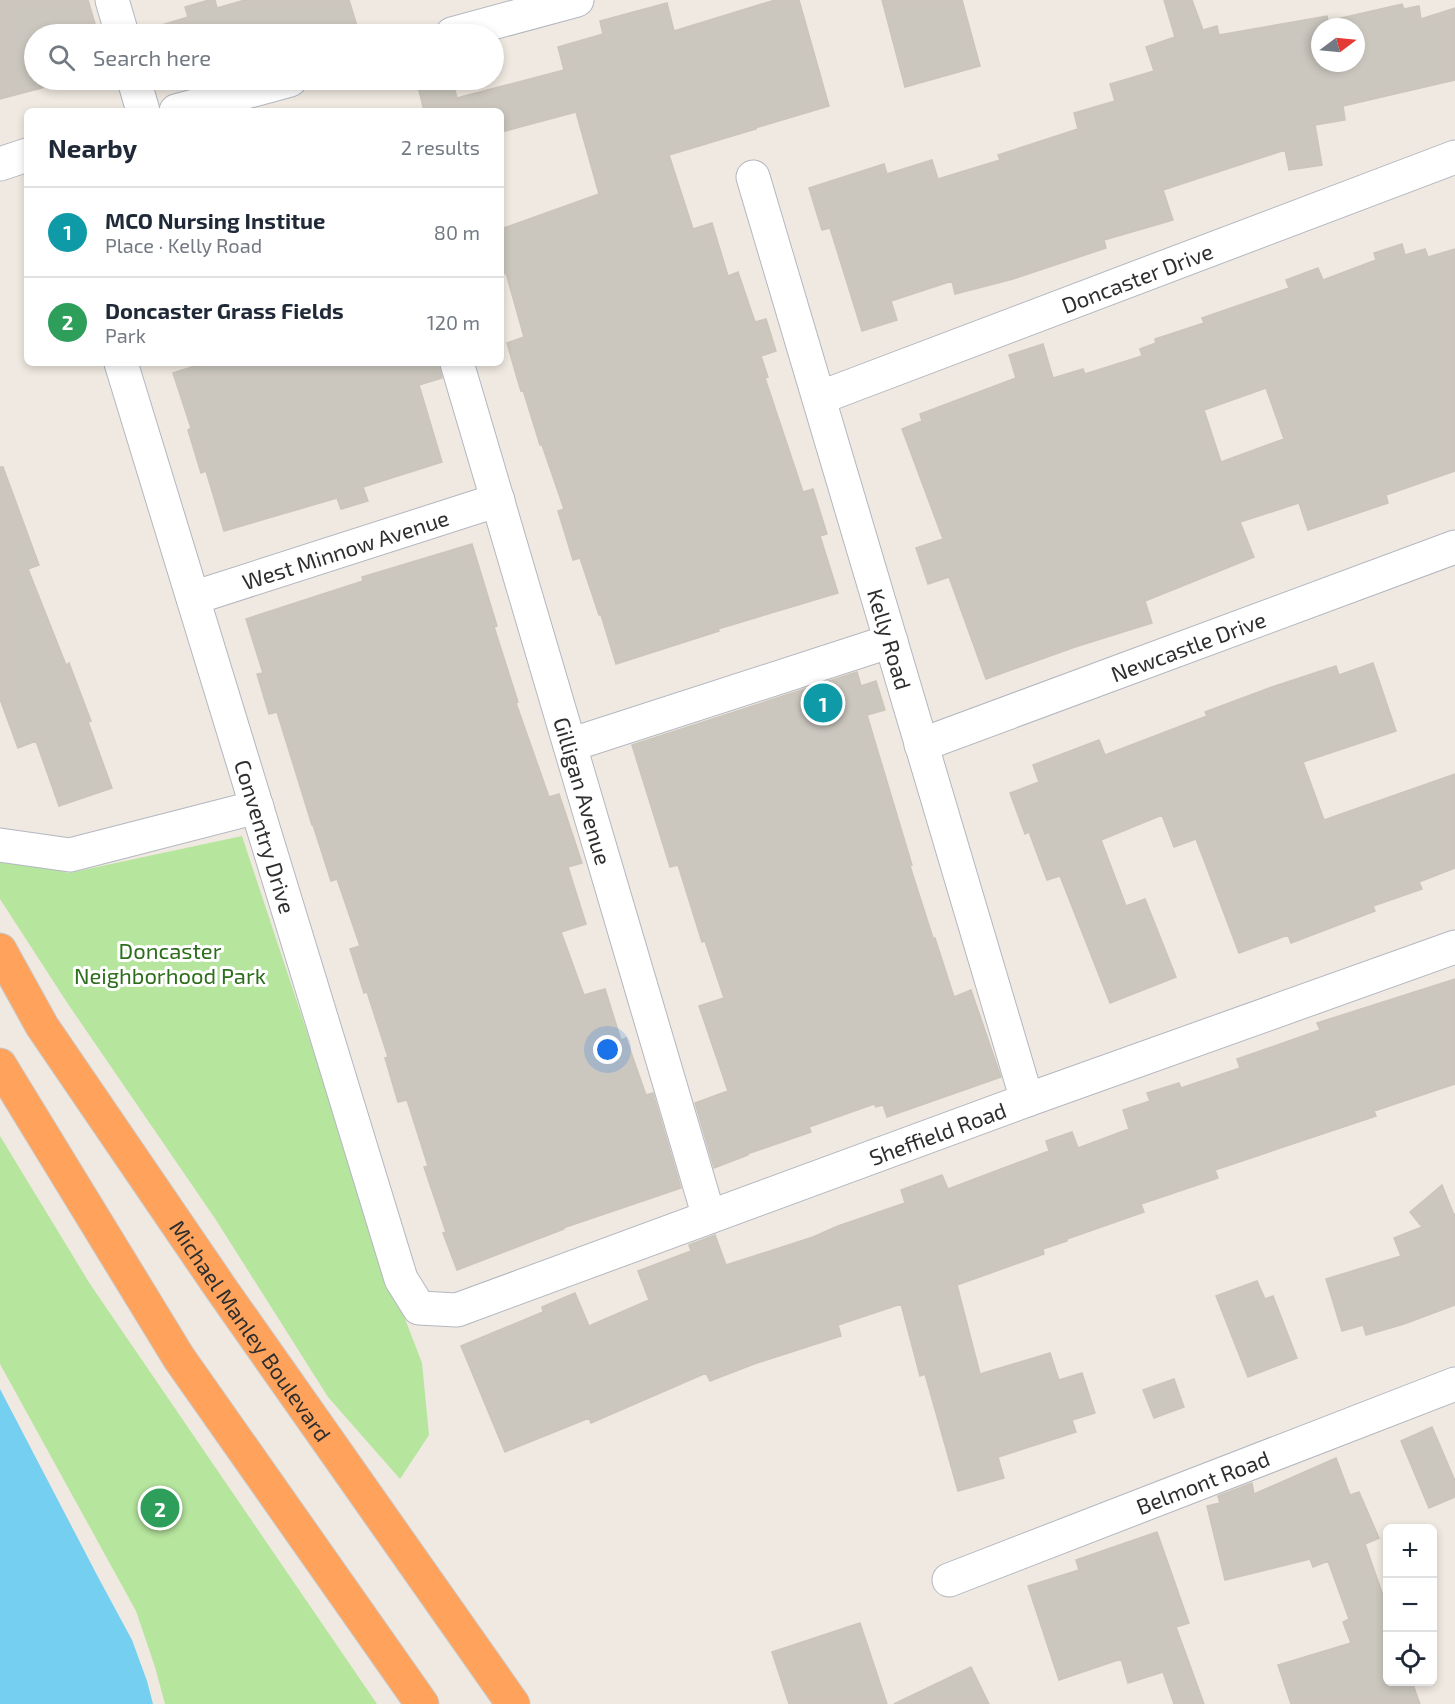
<!DOCTYPE html>
<html lang="en">
<head>
<meta charset="utf-8">
<style>
	body { margin:0; font-family:"Exo 2",sans-serif; background:#f2f2f3; color:#1f2937 }
	.controls { position:absolute; right:18px; bottom:18px; display:grid; overflow:hidden; border-radius:9px; box-shadow:0 3px 9px #0003 }
	.controls button { width:54px; height:54px; display:grid; place-items:center; padding:0; border:0; border-bottom:2px solid #e0e1e3; background:#fff; color:#1f2937; font:30px sans-serif }
	.compass { position:absolute; left:1311px; top:18px; width:54px; height:54px; border-radius:50%; background:#fff; box-shadow:0 3px 9px #0003; rotate:74deg }
	.you { position:absolute; left:608px; top:1050px; width:21px; height:21px; margin:-15px; border:4px solid #fff; border-radius:50%; background:#1a73e8; box-shadow:0 0 0 9px #1a73e833 }
	.badge { display:grid; place-items:center; width:39px; height:39px; border-radius:50%; background:#7c3aed; color:#fff; font-size:20px; font-weight:700 }
	.pin { position:absolute; translate:-50% -50%; border:3px solid #fff; box-shadow:0 2px 6px #0006 }
	.list { margin:0; padding:0; list-style:none }
	h2 { display:flex; justify-content:space-between; align-items:center; height:78px; margin:0; padding:0 24px; font-size:26px }
	h2 small { font-size:20px; font-weight:400; color:#747a83 }
	.list li { display:grid; grid-template-columns:39px 1fr auto; gap:18px; align-items:center; box-sizing:border-box; height:90px; padding:0 24px; border-top:2px solid #e0e1e3 }
	.list b { display:block; font-size:22px; white-space:nowrap }
	.list p { margin:0; font-size:20px; white-space:nowrap; color:#747a83 }
	.list em { font-size:20px; font-style:normal; color:#747a83 }
	.icon { flex:none; width:33px; height:33px; fill:none; stroke:currentColor; stroke-width:2; stroke-linecap:round; stroke-linejoin:round }
	.map { position:relative; flex:none; width:1455px; height:1704px; overflow:hidden }
	.search { position:absolute; background:#fff; box-shadow:0 3px 9px #0003; left:24px; top:24px; width:480px; height:66px; display:flex; align-items:center; gap:15px; box-sizing:border-box; padding:0 21px; border-radius:33px; color:#747a83; font-size:22px }
	.panel { position:absolute; background:#fff; box-shadow:0 3px 9px #0003; left:24px; top:108px; width:480px; height:258px; border-radius:9px }
	.map>svg:first-child { display:block }
	.green { fill:#b6e59e }
	.water { fill:#75cff0 }
	.building { fill:#cbc7bf; stroke:#cbc5ba; stroke-width:1.5; fill-rule:evenodd }
	.lines { fill:none; stroke-linecap:round; stroke-linejoin:round }
	.street-casing { stroke:#b4b7c1; stroke-width:35 }
	.highway-casing { stroke:#c9c9c9; stroke-width:35 }
	.street { stroke:#fff; stroke-width:33 }
	.highway { stroke:#ffa35c; stroke-width:33 }
	.labels { text-anchor:middle; dominant-baseline:central; stroke-width:6; stroke-linejoin:round; paint-order:stroke }
	.street-label { font-size:22px; fill:#2e2e2e; stroke:#fff }
	.park-label { font-size:22px; fill:#2c6e1b; stroke:#fff }
</style>
</head>
<body>
<div class="map">
<svg width="1455" height="1704" viewBox="0 0 1455 1704">
	<rect width="100%" height="100%" fill="#efe9e1"/>
	<path class="green" d="M 242,836 L 384,1264 L 422,1363 L 429,1435 L 400,1479 L 328,1397 L 216,1220 L 68,1004 L 0,899 L 0,857 L 69,873 Z
		M 0,1136 L 90,1284 L 377,1704 L 165,1704 L 155,1667 L 136,1611 L 0,1364 Z"/>
	<path class="water" d="M 0,1389 L 98,1577 L 132,1640 L 147,1681 L 153,1704 L 0,1704 Z"/>
	<path class="building" d="M 0,0 L 88,0 L 98,34 L 34,34 L 34,80 L 72,80 L 0,99 Z
		M 209,0 L 215,0 L 217,8 L 245,0 L 349,0 L 357,26 L 331,34 L 156,34 L 155,27 L 188,17 L 185,7 Z
		M 775,0 L 799,0 L 829,106 L 755,128 L 756,129 L 669,155 L 693,229 L 712,223 L 728,276 L 738,272 L 755,322 L 766,319 L 776,351 L 761,356 L 768,377 L 765,378 L 803,492 L 813,489 L 827,534 L 820,536 L 838,593 L 718,629 L 719,631 L 616,664 L 601,615 L 599,615 L 580,558 L 573,560 L 558,511 L 564,509 L 542,445 L 540,445 L 523,390 L 521,391 L 517,378 L 507,343 L 524,337 L 506,273 L 501,275 L 501,229 L 599,194 L 576,112 L 501,132 L 501,111 L 424,111 L 418,86 L 452,80 L 457,98 L 564,70 L 558,47 L 603,34 L 600,21 L 667,3 L 674,31 Z
		M 882,0 L 962,0 L 980,66 L 905,87 Z
		M 1164,0 L 1192,0 L 1203,30 L 1217,26 L 1219,35 L 1327,16 L 1328,21 L 1402,4 L 1404,9 L 1419,6 L 1421,19 L 1455,8 L 1455,80 L 1343,106 L 1345,120 L 1315,125 L 1322,165 L 1289,170 L 1285,150 L 1163,190 L 1173,220 L 1104,240 L 1106,248 L 1013,279 L 955,294 L 952,281 L 891,301 L 897,320 L 862,331 L 830,228 L 822,230 L 809,188 L 884,164 L 887,174 L 932,160 L 938,179 L 1000,160 L 998,155 L 1078,129 L 1074,113 L 1115,101 L 1110,84 L 1154,71 L 1146,47 L 1175,37 ZM 1320,27 L 1356,27 L 1356,63 L 1320,63 Z
		M 1402,244 L 1405,255 L 1425,249 L 1428,257 L 1455,249 L 1455,471 L 1386,495 L 1388,503 L 1308,530 L 1299,503 L 1240,522 L 1254,557 L 1145,601 L 1152,623 L 1075,647 L 986,679 L 949,577 L 928,584 L 916,548 L 943,539 L 902,429 L 922,421 L 920,414 L 1016,378 L 1009,355 L 1043,344 L 1053,378 L 1083,369 L 1085,374 L 1142,356 L 1140,349 L 1156,343 L 1155,339 L 1204,323 L 1202,318 L 1289,288 L 1286,280 L 1318,268 L 1323,280 L 1376,260 L 1374,253 ZM 1266,388 L 1284,439 L 1221,462 L 1204,410 Z
		M 204,363 L 439,363 L 442,378 L 419,385 L 442,462 L 363,487 L 368,501 L 341,509 L 337,498 L 224,531 L 206,471 L 201,473 L 188,430 L 191,428 L 173,373 Z
		M 0,467 L 3,467 L 39,565 L 28,569 L 66,665 L 69,663 L 91,721 L 88,722 L 112,788 L 59,806 L 36,741 L 18,748 L 0,699 Z
		M 472,544 L 497,626 L 494,627 L 518,702 L 516,703 L 549,797 L 559,794 L 582,863 L 568,867 L 586,924 L 561,932 L 584,995 L 605,989 L 621,1040 L 626,1038 L 646,1095 L 653,1093 L 681,1188 L 563,1228 L 564,1229 L 457,1270 L 443,1233 L 446,1232 L 424,1167 L 428,1166 L 407,1100 L 398,1102 L 385,1058 L 388,1057 L 367,992 L 364,993 L 350,949 L 360,946 L 337,879 L 331,881 L 313,825 L 312,825 L 277,712 L 269,714 L 257,674 L 263,673 L 246,619 L 363,581 L 362,577 Z
		M 1373,663 L 1396,731 L 1303,762 L 1324,820 L 1455,774 L 1455,868 L 1419,882 L 1422,889 L 1373,906 L 1375,911 L 1291,943 L 1288,935 L 1239,953 L 1196,839 L 1174,847 L 1162,815 L 1101,840 L 1126,906 L 1145,899 L 1176,977 L 1110,1003 L 1060,876 L 1047,880 L 1029,832 L 1025,834 L 1010,793 L 1039,782 L 1033,765 L 1099,740 L 1105,755 L 1207,716 L 1205,712 L 1272,687 L 1336,666 L 1339,675 Z
		M 857,672 L 861,686 L 876,681 L 885,710 L 867,715 L 912,865 L 910,866 L 933,938 L 935,938 L 954,997 L 971,990 L 1001,1077 L 887,1117 L 883,1105 L 876,1107 L 874,1104 L 809,1127 L 811,1132 L 747,1154 L 748,1155 L 714,1168 L 695,1103 L 728,1091 L 699,1006 L 724,998 L 705,941 L 702,942 L 678,865 L 670,867 L 632,745 Z
		M 1455,979 L 1455,1084 L 1374,1111 L 1376,1116 L 1215,1170 L 1218,1178 L 1141,1204 L 1144,1212 L 1067,1239 L 1067,1241 L 1043,1249 L 1044,1254 L 957,1285 L 980,1374 L 1050,1353 L 1059,1380 L 1082,1373 L 1095,1413 L 1072,1420 L 1076,1432 L 998,1457 L 1004,1478 L 958,1491 L 925,1374 L 920,1376 L 901,1304 L 838,1325 L 841,1336 L 754,1364 L 710,1381 L 706,1373 L 591,1423 L 589,1418 L 505,1452 L 461,1346 L 543,1312 L 542,1307 L 575,1293 L 589,1326 L 649,1300 L 638,1271 L 691,1251 L 689,1245 L 715,1235 L 726,1265 L 813,1237 L 838,1226 L 905,1203 L 901,1190 L 942,1175 L 948,1189 L 1049,1151 L 1046,1141 L 1072,1132 L 1078,1148 L 1129,1129 L 1123,1110 L 1150,1101 L 1147,1093 L 1179,1083 L 1181,1088 L 1240,1068 L 1237,1059 L 1320,1030 L 1317,1023 Z
		M 1442,1185 L 1454,1215 L 1455,1214 L 1455,1305 L 1404,1324 L 1366,1335 L 1363,1325 L 1342,1331 L 1326,1279 L 1401,1256 L 1394,1238 L 1422,1227 L 1410,1212 Z
		M 1257,1281 L 1265,1299 L 1273,1296 L 1297,1358 L 1248,1377 L 1216,1296 Z
		M 1174,1379 L 1184,1407 L 1154,1418 L 1143,1390 Z
		M 1432,1427 L 1455,1481 L 1455,1497 L 1429,1508 L 1401,1441 Z
		M 1336,1458 L 1350,1495 L 1359,1492 L 1379,1538 L 1365,1544 L 1388,1610 L 1388,1682 L 1412,1682 L 1420,1704 L 1291,1704 L 1278,1665 L 1351,1643 L 1343,1622 L 1349,1619 L 1328,1561 L 1313,1567 L 1310,1559 L 1225,1580 L 1207,1506 L 1220,1503 L 1218,1496 L 1252,1483 L 1254,1494 Z
		M 1157,1532 L 1189,1623 L 1176,1627 L 1204,1704 L 1174,1704 L 1163,1672 L 1128,1683 L 1121,1659 L 1059,1680 L 1028,1586 L 1079,1570 L 1076,1560 Z
		M 860,1623 L 887,1704 L 789,1704 L 772,1652 Z
		M 971,1667 L 989,1704 L 894,1704 Z"/>
	<g class="lines">
		<defs>
			<g id="street">
				<path d="M 112,0 L 122,34"/>
				<path d="M 452,34 L 577,0"/>
				<path d="M 134,80 L 143,111"/>
				<path d="M 176,111 L 290,80"/>
				<path d="M 0,164 L 27,155"/>
				<path id="s1" d="M 753,177 L 1027,1100"/>
				<path id="s2" d="M 121,363 L 401,1279 L 419,1308 L 457,1310 L 1027,1100 L 1455,947"/>
				<path id="s3" d="M 457,363 L 709,1217"/>
				<path id="s4" d="M 819,398 L 1455,157"/>
				<path id="s5" d="M 193,598 L 498,500"/>
				<path d="M 570,745 L 891,641"/>
				<path id="s6" d="M 921,745 L 1455,547"/>
				<path d="M 0,845 L 70,855 L 257,807"/>
				<path id="s7" d="M 949,1580 L 1455,1384"/>
			</g>
			<g id="highway">
				<path id="s8" d="M 0,950 L 42,1026 L 222,1290 L 513,1704"/>
				<path d="M 0,1065 L 179,1358 L 422,1704"/>
			</g>
		</defs>
		<use href="#street" class="street-casing"/>
		<use href="#highway" class="highway-casing"/>
		<use href="#street" class="street"/>
		<use href="#highway" class="highway"/>
	</g>
	<g class="labels">
		<g class="street-label">
			<text stroke="none"><textPath href="#s4" startOffset="340">Doncaster Drive</textPath></text>
			<text stroke="none"><textPath href="#s5" startOffset="160">West Minnow Avenue</textPath></text>
			<text stroke="none"><textPath href="#s1" startOffset="482">Kelly Road</textPath></text>
			<text stroke="none"><textPath href="#s6" startOffset="285">Newcastle Drive</textPath></text>
			<text stroke="none"><textPath href="#s3" startOffset="446">Gilligan Avenue</textPath></text>
			<text stroke="none"><textPath href="#s2" startOffset="495">Conventry Drive</textPath></text>
			<text stroke="none"><textPath href="#s2" startOffset="1542">Sheffield Road</textPath></text>
			<text stroke="none"><textPath href="#s8" startOffset="456">Michael Manley Boulevard</textPath></text>
			<text stroke="none"><textPath href="#s7" startOffset="272">Belmont Road</textPath></text>
		</g>
		<g class="park-label">
			<text x="170" y="950">Doncaster<tspan x="170" dy="25">Neighborhood Park</tspan></text>
		</g>
	</g>
</svg>
<div class="controls">
<button>+</button>
<button>−</button>
<button><svg class="icon" aria-label="locate" viewBox="0 0 24 24"><circle cx="12" cy="12" r="6"/><path d="M12 2v4M12 18v4M2 12h4M18 12h4"/></svg></button>
</div>
<svg class="compass" viewBox="-18 -18 36 36"><path d="M0-13l5 13h-10z" fill="#e53935"/><path d="M0 13l5-13h-10z" fill="#747a83"/></svg>
<div class="you"></div>
<div class="pin badge" style="left:823px;top:703px;background:#0f9aa8">1</div>
<div class="pin badge" style="left:160px;top:1508px;background:#2e9e5b">2</div>
<div class="search"><svg class="icon" aria-label="search" viewBox="0 0 24 24"><circle cx="10" cy="10" r="6"/><path d="M15 15l6 6"/></svg>Search here</div>
<section class="panel">
<h2>Nearby<small>2 results</small></h2>
<ul class="list">
<li><span class="badge" style="background:#0f9aa8">1</span><div><b>MCO Nursing Institue</b><p>Place · Kelly Road</p></div><em>80 m</em></li>
<li><span class="badge" style="background:#2e9e5b">2</span><div><b>Doncaster Grass Fields</b><p>Park</p></div><em>120 m</em></li>
</ul>
</section>
</div>
</body>
</html>
